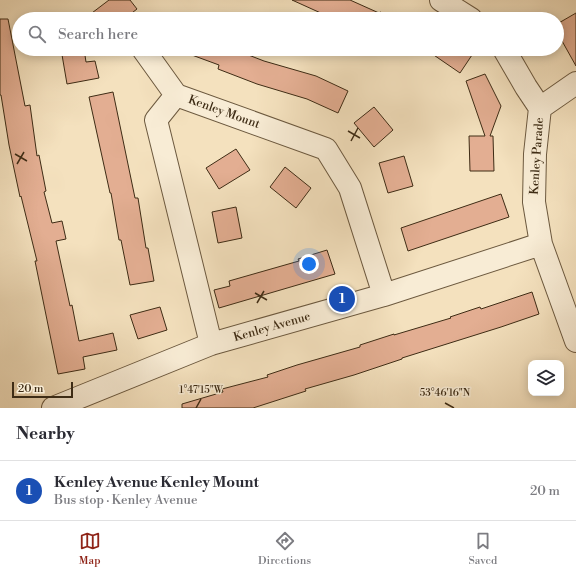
<!DOCTYPE html>
<html lang="en">
<head>
<meta charset="utf-8">
<style>
	body { margin:0; font-family:"Libre Bodoni",serif; background:#f7f7f7; color:#2b2b33 }
	.controls { position:absolute; right:12px; bottom:12px; display:grid; overflow:hidden; border-radius:8px; box-shadow:0 2px 10px #0003 }
	.controls button { width:36px; height:36px; display:grid; place-items:center; padding:0; border:0; border-bottom:1px solid #e1e1e2; background:#fff; color:#2b2b33; font:20px sans-serif }
	.scale { position:absolute; left:12px; bottom:10px; width:61px; box-sizing:border-box; padding-left:4px; border:2px solid #3e2c15; border-top:0; font-size:11px; line-height:14px; white-space:nowrap; color:#3e2c15; -webkit-text-stroke:3px #f8ecd5; paint-order:stroke }
	.you { position:absolute; left:309px; top:264px; width:14px; height:14px; margin:-10px; border:3px solid #fff; border-radius:50%; background:#1a73e8; box-shadow:0 0 0 6px #1a73e833 }
	.badge { display:grid; place-items:center; width:26px; height:26px; border-radius:50%; background:#8f2418; color:#fff; font-size:13px; font-weight:700 }
	.pin { position:absolute; translate:-50% -50%; border:2px solid #fff; box-shadow:0 1px 4px #0006 }
	.list { margin:0; padding:0; list-style:none }
	h2 { display:flex; justify-content:space-between; align-items:center; height:52px; margin:0; padding:0 16px; font-size:17px }
	h2 small { font-size:13px; font-weight:400; color:#7c7c81 }
	.list li { display:grid; grid-template-columns:26px 1fr auto; gap:12px; align-items:center; box-sizing:border-box; height:60px; padding:0 16px; border-top:1px solid #e1e1e2 }
	.list b { display:block; font-size:15px; white-space:nowrap }
	.list p { margin:0; font-size:13px; white-space:nowrap; color:#7c7c81 }
	.list em { font-size:13px; font-style:normal; color:#7c7c81 }
	.icon { flex:none; width:22px; height:22px; fill:none; stroke:currentColor; stroke-width:2; stroke-linecap:round; stroke-linejoin:round }
	.map { position:relative; flex:none; width:576px; height:408px; overflow:hidden }
	.search { position:absolute; background:#fff; box-shadow:0 2px 10px #0003; left:12px; right:12px; top:12px; height:44px; display:flex; align-items:center; gap:10px; box-sizing:border-box; padding:0 14px; border-radius:22px; color:#7c7c81; font-size:15px }
	.sheet { height:112px; background:#fff }
	nav { display:flex; justify-content:space-around; align-items:center; box-sizing:border-box; height:56px; border-top:1px solid #e1e1e2; background:#fff; font-size:11px; color:#7c7c81 }
	nav a { display:grid; justify-items:center; gap:2px }
	nav .on { color:#8f2418 }
	.map>svg:first-child { display:block }
	.building { fill:#e3ae92; stroke:#3e2c15 }
	.lines { fill:none; stroke-linecap:round; stroke-linejoin:round }
	.minor-casing { stroke:#6c593f; stroke-width:24 }
	.minor { stroke:#f8ecd5; stroke-width:22 }
	.ticks { fill:none; stroke:#3e2c15; stroke-width:1.5 }
	.labels { text-anchor:middle; dominant-baseline:central; stroke-width:3; stroke-linejoin:round; paint-order:stroke }
	.street-label { font-size:12px; fill:#3e2c15; stroke:#f8ecd5 }
	.ticks-label { font-size:10px; text-anchor:middle; fill:#3e2c15; stroke:#f8ecd5; stroke-width:3; stroke-linejoin:round; paint-order:stroke }
</style>
</head>
<body>
<div class="map">
<svg width="576" height="408" viewBox="0 0 576 408">
	<rect width="100%" height="100%" fill="#f4e1be"/>
	<filter id="stains"><feTurbulence type="fractalNoise" baseFrequency=".005" numOctaves="4"/><feColorMatrix values="0 0 0 0 .2 0 0 0 0 .09 0 0 0 0 .02 0 0 0 .5 -.17"/></filter>
	<radialGradient id="worn" r=".72"><stop offset=".6" stop-color="#630" stop-opacity="0"/><stop offset="1" stop-color="#630" stop-opacity=".3"/></radialGradient>
	<path class="building" d="M 109,0 L 130,0 L 137,9 L 124,19 L 84,19 Z
		M 292,0 L 350,0 L 379,13 L 380,12 L 401,19 L 334,19 Z
		M 576,13 L 576,66 L 557,32 L 557,24 Z
		M 0,19 L 8,19 L 25,106 L 30,105 L 37,156 L 39,155 L 46,191 L 44,192 L 52,223 L 62,221 L 66,239 L 56,241 L 70,306 L 72,305 L 79,341 L 113,333 L 117,350 L 83,357 L 85,369 L 58,374 L 35,261 L 37,261 L 21,196 L 20,197 L 9,145 L 1,95 L 0,95 Z
		M 61,49 L 84,49 L 86,62 L 95,61 L 99,78 L 67,84 Z
		M 181,49 L 233,49 L 264,61 L 316,76 L 348,91 L 338,113 L 307,99 L 257,84 L 218,69 L 219,65 L 181,51 Z
		M 425,49 L 464,49 L 472,55 L 460,73 Z
		M 485,74 L 501,106 L 490,136 L 493,136 L 494,171 L 470,171 L 469,136 L 485,136 L 466,81 Z
		M 113,92 L 135,198 L 138,198 L 146,248 L 148,248 L 154,281 L 130,285 L 121,240 L 119,240 L 111,193 L 110,193 L 89,97 Z
		M 374,107 L 393,130 L 374,147 L 354,123 Z
		M 236,149 L 250,170 L 219,189 L 206,168 Z
		M 404,156 L 413,186 L 388,193 L 379,163 Z
		M 285,167 L 311,188 L 296,208 L 270,187 Z
		M 501,194 L 509,217 L 408,251 L 401,228 Z
		M 236,207 L 242,238 L 218,243 L 212,212 Z
		M 327,250 L 335,274 L 219,308 L 214,290 L 230,286 L 229,281 L 299,261 L 298,259 Z
		M 532,292 L 539,314 L 501,327 L 402,358 L 402,359 L 354,375 L 305,389 L 306,391 L 253,408 L 182,408 L 182,404 L 223,392 L 222,389 L 268,377 L 267,375 L 297,365 L 360,347 L 360,345 L 394,334 L 394,335 L 451,318 L 450,317 L 480,307 L 481,309 Z
		M 160,307 L 167,330 L 138,339 L 130,315 Z"/>
	<g class="lines">
		<defs>
			<path id="minor" d="M 441,0 L 471,19
				M 143,49 L 176,95
				M 504,49 L 526,87 L 540,108
				M 540,108 L 535,154 L 534,202 L 541,244 L 576,341
				M 540,108 L 576,83
				M 211,344 L 156,120 L 176,95 L 326,149 L 350,188 L 384,295
				M 53,408 L 211,344 L 384,295 L 541,244"/>
		</defs>
		<use href="#minor" class="minor-casing"/>
		<use href="#minor" class="minor"/>
	</g>
	<path class="ticks" d="M 348,131 L 360,138M 351,141 L 358,128M 15,154 L 27,161M 17,164 L 24,152M 255,293 L 267,300M 257,303 L 264,291M 445,403 L 454,408M 196,408 L 201,399"/>
	<g class="labels">
		<g class="street-label">
			<text transform="translate(224 112) rotate(20)">Kenley Mount</text>
			<text transform="translate(537 156) rotate(-86)">Kenley Parade</text>
			<text transform="translate(272 327) rotate(-16)">Kenley Avenue</text>
		</g>
	</g>
	<g class="ticks-label">
		<text x="201" y="393">1°47'15"W</text>
		<text x="445" y="396">53°46'16"N</text>
	</g>
	<rect width="100%" height="100%" filter="url(#stains)"/>
	<rect width="100%" height="100%" fill="url(#worn)"/>
</svg>
<div class="controls">
<button><svg class="icon" aria-label="layers" viewBox="0 0 24 24"><path d="M12 4l9 5-9 5-9-5zM3 14l9 5 9-5"/></svg></button>
</div>
<div class="scale">20 m</div>
<div class="you"></div>
<div class="pin badge" style="left:342px;top:299px;background:#1a4fb4">1</div>
<div class="search"><svg class="icon" aria-label="search" viewBox="0 0 24 24"><circle cx="10" cy="10" r="6"/><path d="M15 15l6 6"/></svg>Search here</div>
</div>
<section class="sheet">
<h2>Nearby<small></small></h2>
<ul class="list">
<li><span class="badge" style="background:#1a4fb4">1</span><div><b>Kenley Avenue Kenley Mount</b><p>Bus stop · Kenley Avenue</p></div><em>20 m</em></li>
</ul>
</section>
<nav>
<a class="on"><svg class="icon" aria-label="map" viewBox="0 0 24 24"><path d="M3 6l6-2 6 2 6-2v14l-6 2-6-2-6 2zM9 4v14M15 6v14"/></svg>Map</a>
<a><svg class="icon" aria-label="directions" viewBox="0 0 24 24"><path d="M12 3l9 9-9 9-9-9zM9 14v-3h6M13 9l2 2-2 2"/></svg>Directions</a>
<a><svg class="icon" aria-label="saved" viewBox="0 0 24 24"><path d="M7 4h10v16l-5-4-5 4z"/></svg>Saved</a>
</nav>
</body>
</html>
